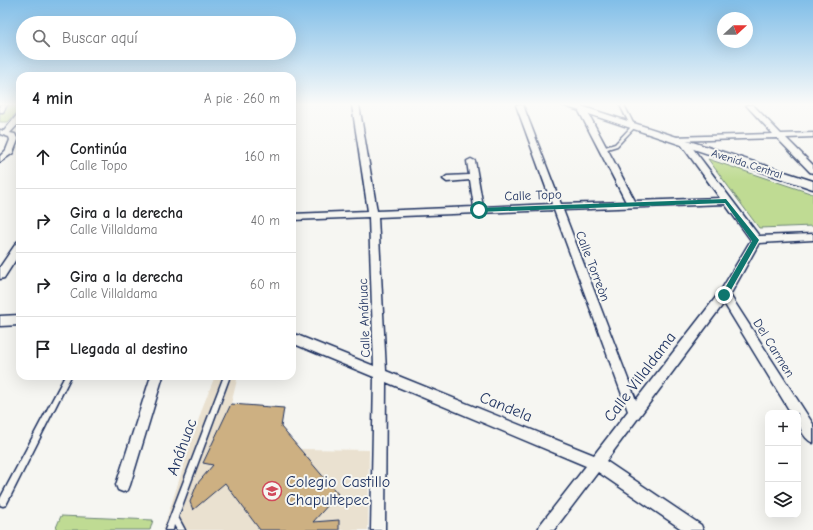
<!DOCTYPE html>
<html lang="es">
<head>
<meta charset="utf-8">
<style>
	body { margin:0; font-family:"Comic Neue",sans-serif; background:#f6f6f6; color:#202124 }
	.controls { position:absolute; right:12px; bottom:12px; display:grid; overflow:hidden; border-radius:8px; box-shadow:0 4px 16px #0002 }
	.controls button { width:36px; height:36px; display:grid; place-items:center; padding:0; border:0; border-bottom:1px solid #e0e0e0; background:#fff; color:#202124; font:20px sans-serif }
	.compass { position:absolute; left:717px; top:12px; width:36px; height:36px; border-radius:50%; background:#fff; box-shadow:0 4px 16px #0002; rotate:69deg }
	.stop { position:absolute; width:12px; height:12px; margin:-9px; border:3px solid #0f766e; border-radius:50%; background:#fff }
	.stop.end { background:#0f766e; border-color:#fff; box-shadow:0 1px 4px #0008 }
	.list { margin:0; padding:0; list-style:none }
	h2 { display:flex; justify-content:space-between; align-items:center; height:52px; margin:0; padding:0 16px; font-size:17px }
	h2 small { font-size:13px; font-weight:400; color:#757577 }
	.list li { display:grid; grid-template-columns:26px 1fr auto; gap:12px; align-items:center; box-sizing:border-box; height:64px; padding:0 16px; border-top:1px solid #e0e0e0 }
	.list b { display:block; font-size:15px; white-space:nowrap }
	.list p { margin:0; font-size:13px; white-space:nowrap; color:#757577 }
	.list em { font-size:13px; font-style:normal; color:#757577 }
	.icon { flex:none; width:22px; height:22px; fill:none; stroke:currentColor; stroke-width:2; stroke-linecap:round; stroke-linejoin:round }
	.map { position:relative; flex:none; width:813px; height:530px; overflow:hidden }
	.search { position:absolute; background:#fff; box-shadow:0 4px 16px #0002; left:16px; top:16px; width:280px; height:44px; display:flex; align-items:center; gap:10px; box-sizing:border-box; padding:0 14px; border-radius:22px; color:#757577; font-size:15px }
	.panel { position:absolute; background:#fff; box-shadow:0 4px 16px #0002; left:16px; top:72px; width:280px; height:308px; border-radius:12px }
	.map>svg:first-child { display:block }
	.built { fill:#eae1d0 }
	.green { fill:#bfdb93; stroke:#6d8578 }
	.building { fill:#cdb082; stroke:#1b2f5e }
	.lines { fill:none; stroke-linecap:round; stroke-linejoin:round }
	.lane-casing { stroke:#1b2f5e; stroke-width:3 }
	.street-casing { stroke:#1b2f5e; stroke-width:3 }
	.secondary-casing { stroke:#1b2f5e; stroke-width:3 }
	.lane { fill:#f6f6f2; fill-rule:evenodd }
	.street { fill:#f6f6f2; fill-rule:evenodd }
	.secondary { fill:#f6f6f2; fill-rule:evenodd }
	.route { fill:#0f766e }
	.labels { text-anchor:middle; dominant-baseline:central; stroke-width:4; stroke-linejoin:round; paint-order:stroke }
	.far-street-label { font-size:11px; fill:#1b2f5e; stroke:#f6f6f2 }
	.street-label { font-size:13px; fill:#1b2f5e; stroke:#f6f6f2 }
	.near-street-label { font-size:16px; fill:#1b2f5e; stroke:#f6f6f2 }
	.near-poi-label { font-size:16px; fill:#1b2f5e; stroke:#f6f6f2; text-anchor:start }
</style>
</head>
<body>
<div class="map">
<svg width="813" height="530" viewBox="0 0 813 530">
	<rect width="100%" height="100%" fill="#f6f6f2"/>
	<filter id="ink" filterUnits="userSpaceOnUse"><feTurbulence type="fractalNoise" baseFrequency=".025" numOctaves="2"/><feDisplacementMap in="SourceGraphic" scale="8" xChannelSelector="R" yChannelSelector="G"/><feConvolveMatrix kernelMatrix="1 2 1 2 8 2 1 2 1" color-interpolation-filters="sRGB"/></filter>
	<g filter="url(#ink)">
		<path class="built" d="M 215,376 L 238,376 L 231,404 L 284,408 L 281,427 L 300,449 L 369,450 L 368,530 L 163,530 L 203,406 Z"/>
		<path class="green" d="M 5,105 L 20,105 L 20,109 L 8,122 L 0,122 L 0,110 Z
			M 708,159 L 813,194 L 813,226 L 759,228 Z
			M 61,516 L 153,520 L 150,530 L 55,530 Z"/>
		<path class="building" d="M 231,404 L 284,408 L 281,427 L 338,494 L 313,522 L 339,520 L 339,530 L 260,530 L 225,483 L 193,510 L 190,502 L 197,484 L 213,465 L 203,463 Z"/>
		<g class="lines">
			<defs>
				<path id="lane" d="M 620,105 L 624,105 L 635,127 L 617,146 L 604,150 L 602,150 L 602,148 L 615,144 L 631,127 Z
					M 65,376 L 71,376 L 6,505 L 3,506 L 0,505 L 0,499 Z
					M 224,376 L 230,376 L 178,517 L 185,530 L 177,530 L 174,525 L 173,530 L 165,530 Z"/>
				<path id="street" d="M 0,105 L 7,105 L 3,112 L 0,112 Z
					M 352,105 L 359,105 L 377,211 L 474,207 L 470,180 L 447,182 L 443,179 L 447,176 L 469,175 L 467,161 L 471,159 L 475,161 L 483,207 L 552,204 L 516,105 L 523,105 L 561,204 L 626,202 L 579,111 L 583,109 L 587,111 L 635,201 L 720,198 L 681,144 L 685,142 L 688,142 L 759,236 L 813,234 L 813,240 L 759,243 L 730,295 L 813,424 L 813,443 C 802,438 798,424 798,413 L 791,413 L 724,303 L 606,461 L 701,525 L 703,530 L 683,530 L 598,472 L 554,530 L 538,530 L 540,525 L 586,466 L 386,382 L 385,530 L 371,530 L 374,377 L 292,343 L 292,333 L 374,366 L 369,217 L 292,220 L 292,214 L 368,211 ZM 725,204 L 751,240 L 720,292 L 636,400 L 563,210 ZM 554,210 L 628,411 L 594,455 L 386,371 L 378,217 Z
					M 746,105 L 753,105 L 781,134 L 813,133 L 813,137 L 786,138 L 813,165 L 813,173 L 810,172 L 777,138 L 673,141 L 669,139 L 673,137 L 773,134 Z
					M 17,115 L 20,115 L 20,122 L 10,133 L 15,134 L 18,140 L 13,153 L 0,162 L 0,156 L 6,150 L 10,140 L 9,137 L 0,134 L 0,130 L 4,131 Z
					M 20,241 L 20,253 L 4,278 L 0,279 L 0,267 L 17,242 Z
					M 20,315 L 20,325 L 0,326 L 0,316 Z
					M 151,376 L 163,376 L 130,485 L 128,490 L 123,492 L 118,490 L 116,485 Z"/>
				<path id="secondary" d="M 562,105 L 578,105 L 813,181 L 813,189 Z"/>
			</defs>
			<use href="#lane" class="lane-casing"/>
			<use href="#street" class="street-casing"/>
			<use href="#secondary" class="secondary-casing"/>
			<use href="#lane" class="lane"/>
			<use href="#street" class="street"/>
			<use href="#secondary" class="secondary"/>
		</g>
	</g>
	<linearGradient id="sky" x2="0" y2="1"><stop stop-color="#81bee8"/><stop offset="0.58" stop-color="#fbfbf9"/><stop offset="1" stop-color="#fbfbf9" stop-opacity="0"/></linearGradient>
	<rect width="813" height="180" fill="url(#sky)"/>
	<path class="route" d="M 726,199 L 759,240 L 727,297 L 724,297 L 721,295 L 752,241 L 725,203 L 479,212 L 476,210 L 479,208 Z"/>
	<defs>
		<symbol id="school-ring" viewBox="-11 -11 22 22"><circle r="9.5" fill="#f6f6f2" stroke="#d1495b" stroke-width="1.5"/><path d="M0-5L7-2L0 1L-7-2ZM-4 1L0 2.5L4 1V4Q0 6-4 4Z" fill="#d1495b"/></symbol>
	</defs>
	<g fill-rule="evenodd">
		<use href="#school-ring" x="261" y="480" width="22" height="22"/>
	</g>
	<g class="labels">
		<g class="far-street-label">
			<text transform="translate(747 164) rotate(18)">Avenida Central</text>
		</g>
		<g class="street-label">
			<text transform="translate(533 195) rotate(-2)">Calle Topo</text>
			<text transform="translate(593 266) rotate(69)">Calle Torreòn</text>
			<text transform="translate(364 318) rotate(-92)">Calle Anáhuac</text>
			<text transform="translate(774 348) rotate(58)">Del Carmen</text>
		</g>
		<g class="near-street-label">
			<text transform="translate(640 377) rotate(-53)">Calle Villaldama</text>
			<text transform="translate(506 407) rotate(22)">Candela</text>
			<text transform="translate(182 447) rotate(-70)">Anáhuac</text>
		</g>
		<g class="near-poi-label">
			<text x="286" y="482">Colegio Castillo<tspan x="286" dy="18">Chapultepec</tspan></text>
		</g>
	</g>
</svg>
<div class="controls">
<button>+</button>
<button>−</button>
<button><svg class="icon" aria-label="layers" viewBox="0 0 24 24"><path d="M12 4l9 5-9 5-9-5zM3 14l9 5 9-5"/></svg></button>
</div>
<svg class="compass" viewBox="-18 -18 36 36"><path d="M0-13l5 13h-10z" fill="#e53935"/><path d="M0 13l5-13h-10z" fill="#757577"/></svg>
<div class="stop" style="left:479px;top:210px"></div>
<div class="stop end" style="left:724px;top:295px"></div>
<div class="search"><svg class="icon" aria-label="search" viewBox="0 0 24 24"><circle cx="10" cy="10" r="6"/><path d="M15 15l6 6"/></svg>Buscar aquí</div>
<section class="panel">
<h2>4 min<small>A pie · 260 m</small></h2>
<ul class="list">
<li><svg class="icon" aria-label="ahead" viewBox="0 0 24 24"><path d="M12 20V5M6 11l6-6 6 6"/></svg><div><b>Continúa</b><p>Calle Topo</p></div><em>160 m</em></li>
<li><svg class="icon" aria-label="right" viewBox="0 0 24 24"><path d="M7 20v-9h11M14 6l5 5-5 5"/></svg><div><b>Gira a la derecha</b><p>Calle Villaldama</p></div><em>40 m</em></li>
<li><svg class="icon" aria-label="right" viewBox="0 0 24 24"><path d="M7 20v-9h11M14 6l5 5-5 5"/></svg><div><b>Gira a la derecha</b><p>Calle Villaldama</p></div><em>60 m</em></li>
<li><svg class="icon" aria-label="arrive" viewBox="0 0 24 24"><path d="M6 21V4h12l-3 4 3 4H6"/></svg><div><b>Llegada al destino</b></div></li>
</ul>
</section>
</div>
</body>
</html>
